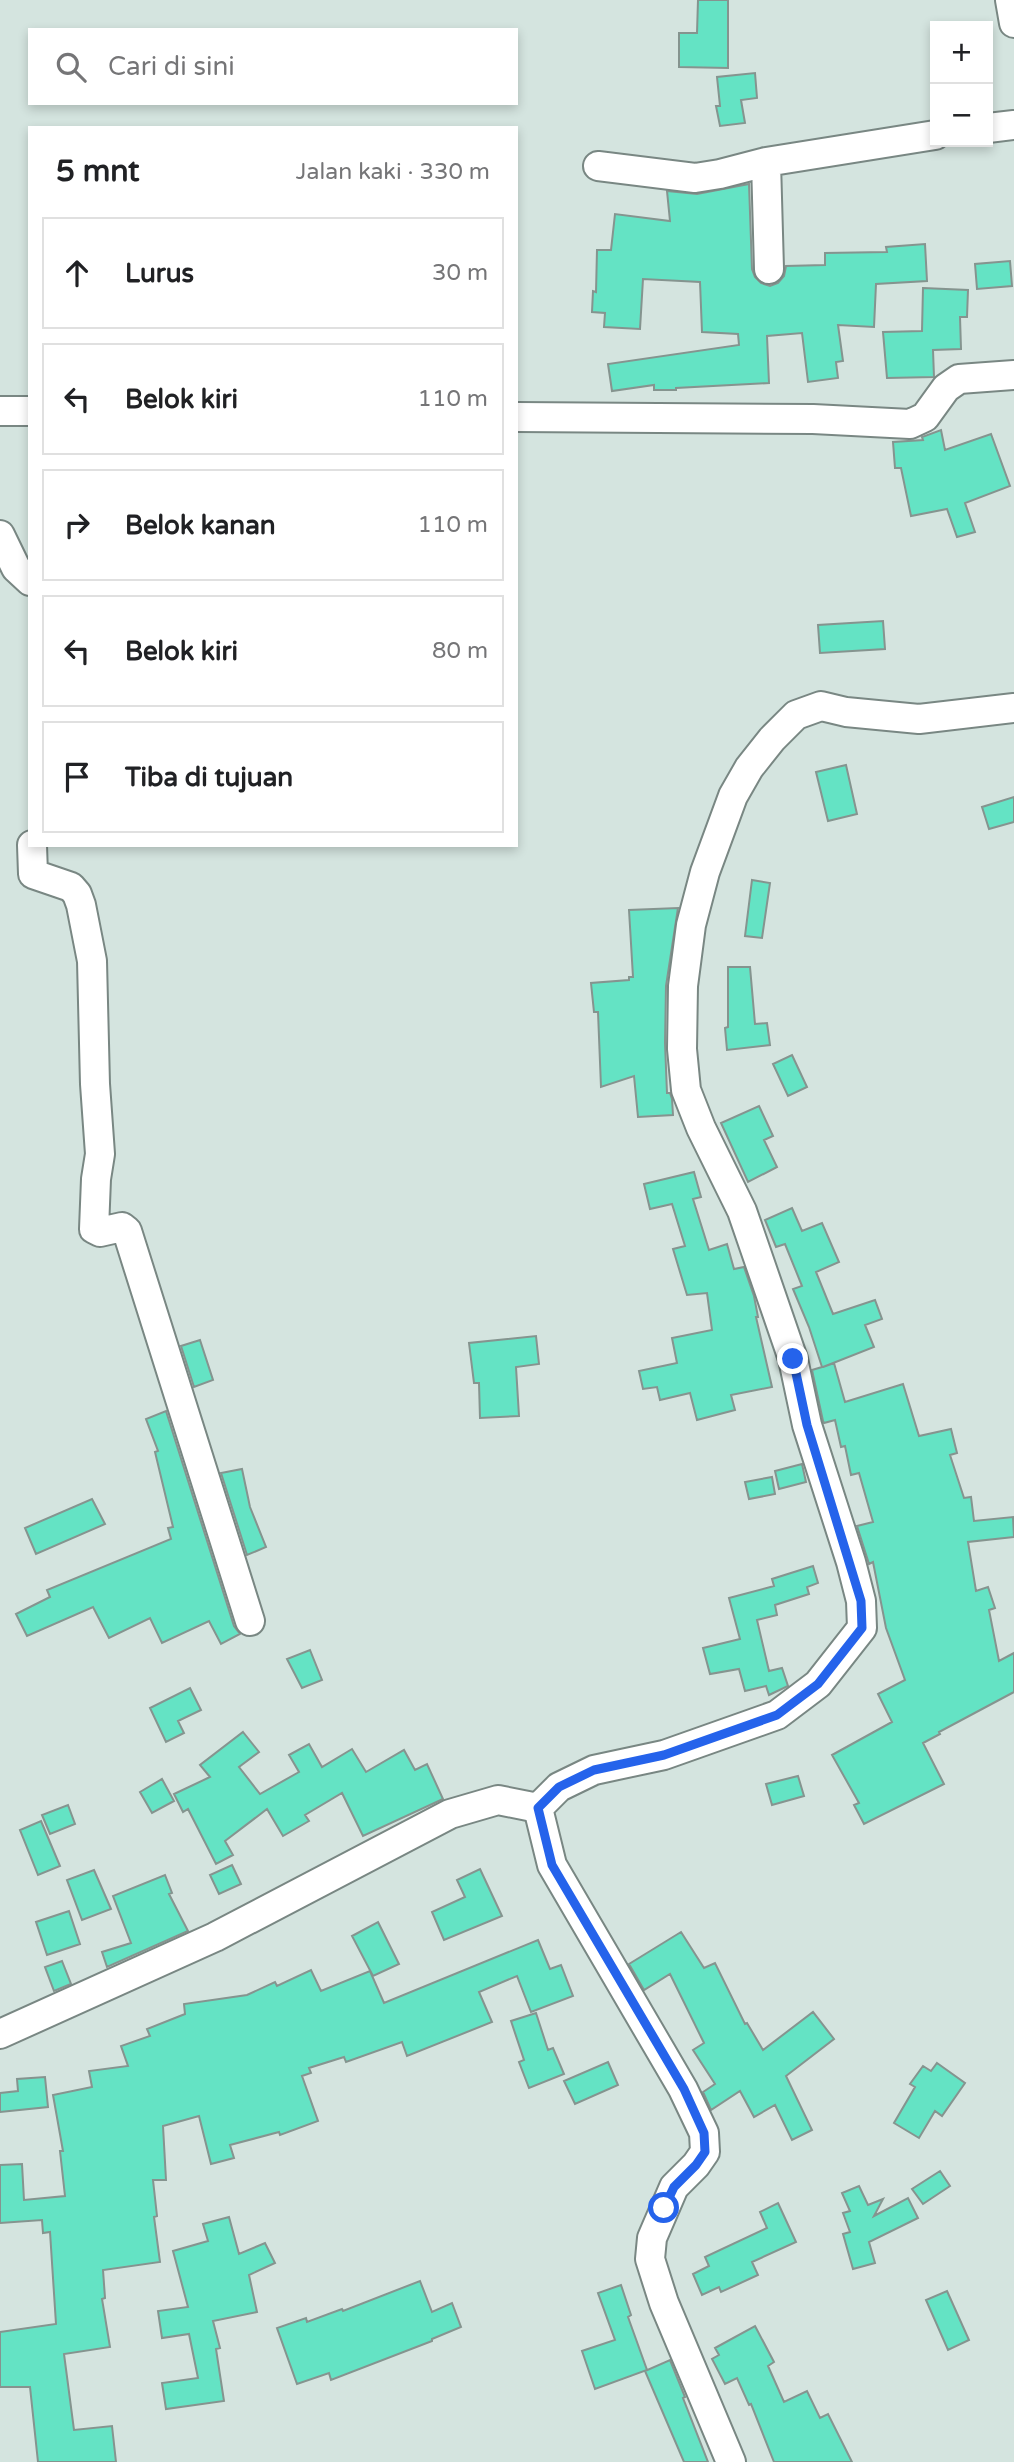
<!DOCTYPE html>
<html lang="id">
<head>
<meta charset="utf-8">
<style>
	body { margin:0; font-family:"Varela Round",sans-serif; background:#f6f6f6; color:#202124 }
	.controls { position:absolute; right:21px; top:21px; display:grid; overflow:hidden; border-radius:0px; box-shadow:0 4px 10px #0003 }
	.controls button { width:63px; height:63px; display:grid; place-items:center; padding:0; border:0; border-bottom:2px solid #e0e0e0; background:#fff; color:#202124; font:35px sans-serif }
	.stop { position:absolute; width:21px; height:21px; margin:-16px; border:5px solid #2563eb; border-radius:50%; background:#fff }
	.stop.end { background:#2563eb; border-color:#fff; box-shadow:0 2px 7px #0008 }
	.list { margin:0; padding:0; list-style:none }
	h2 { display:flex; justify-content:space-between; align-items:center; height:91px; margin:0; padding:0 28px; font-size:30px }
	h2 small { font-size:23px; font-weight:400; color:#757577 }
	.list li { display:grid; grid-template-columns:46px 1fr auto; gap:21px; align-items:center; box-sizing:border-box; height:112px; margin:0 14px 14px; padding:0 14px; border:2px solid #e0e0e0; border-radius:0px }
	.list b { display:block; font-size:26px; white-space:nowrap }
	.list em { font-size:23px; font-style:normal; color:#757577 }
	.icon { flex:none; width:38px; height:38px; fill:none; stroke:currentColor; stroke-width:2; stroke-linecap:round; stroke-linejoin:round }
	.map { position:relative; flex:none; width:1014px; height:2462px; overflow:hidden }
	.search { position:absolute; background:#fff; box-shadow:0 4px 10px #0003; left:28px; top:28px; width:490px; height:77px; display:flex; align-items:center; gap:18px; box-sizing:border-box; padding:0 24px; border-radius:0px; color:#757577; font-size:26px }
	.panel { position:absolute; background:#fff; box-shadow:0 4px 10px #0003; left:28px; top:126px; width:490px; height:721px; border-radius:0px }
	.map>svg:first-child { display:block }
	.building { fill:#64e3c4; stroke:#85948f; stroke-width:2 }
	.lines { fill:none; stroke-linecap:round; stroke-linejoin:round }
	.street-casing { stroke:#798783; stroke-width:32 }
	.street { stroke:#fff; stroke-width:28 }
	.route { stroke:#2563eb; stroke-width:9 }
</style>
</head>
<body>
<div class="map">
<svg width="1014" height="2462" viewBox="0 0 1014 2462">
	<rect width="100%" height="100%" fill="#d4e4df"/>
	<path class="building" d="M 698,0 L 728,0 L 728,68 L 679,67 L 679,33 L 697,33 Z
		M 755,73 L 757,98 L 741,100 L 745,123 L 720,126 L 716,106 L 720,106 L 717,77 Z
		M 749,184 L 752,269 L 755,277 L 761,283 L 770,286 L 778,283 L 784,276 L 786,266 L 825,265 L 825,253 L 887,252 L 886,247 L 925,244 L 927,281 L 876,284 L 874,327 L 838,325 L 843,361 L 836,362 L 838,378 L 808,382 L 802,333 L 767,336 L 769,383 L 676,388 L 676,390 L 654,390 L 654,385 L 612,391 L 608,364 L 739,345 L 738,334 L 702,332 L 700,282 L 643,279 L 640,329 L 604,327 L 605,313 L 592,312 L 593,291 L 596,292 L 597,250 L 611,250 L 615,214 L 670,221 L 667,191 L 697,194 Z
		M 1010,261 L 1012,286 L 977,289 L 975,264 Z
		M 923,288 L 968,290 L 967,317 L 960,317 L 961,349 L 933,350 L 934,377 L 887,378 L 883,332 L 922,331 Z
		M 941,430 L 945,450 L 991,434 L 1010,486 L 965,503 L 975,532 L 957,537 L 947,509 L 911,516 L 901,468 L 895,468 L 893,442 L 923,440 L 922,437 Z
		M 883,621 L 885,649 L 820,653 L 818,625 Z
		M 846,765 L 857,814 L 828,821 L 816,772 Z
		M 1014,797 L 1014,822 L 989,829 L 982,807 Z
		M 752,880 L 770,883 L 762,938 L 745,936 Z
		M 678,908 L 666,986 L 665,1043 L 667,1093 L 670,1093 L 672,1099 L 673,1115 L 638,1117 L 634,1076 L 601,1087 L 598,1012 L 594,1012 L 591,983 L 629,980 L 629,977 L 633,977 L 629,910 Z
		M 728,967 L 750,967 L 755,1024 L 767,1023 L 770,1045 L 727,1050 L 725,1028 L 728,1027 Z
		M 792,1055 L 807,1087 L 788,1096 L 773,1064 Z
		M 759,1106 L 773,1136 L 764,1140 L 777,1167 L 748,1182 L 721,1123 Z
		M 694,1172 L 701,1197 L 693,1199 L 709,1250 L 727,1244 L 734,1269 L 744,1267 L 754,1296 L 758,1317 L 756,1317 L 772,1387 L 731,1395 L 735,1410 L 697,1420 L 690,1393 L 660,1400 L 657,1387 L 643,1389 L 639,1371 L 677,1363 L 672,1338 L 712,1330 L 707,1293 L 687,1295 L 673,1249 L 685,1246 L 672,1204 L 650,1209 L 644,1184 Z
		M 792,1208 L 802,1231 L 822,1223 L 839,1262 L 816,1272 L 833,1314 L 875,1300 L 882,1319 L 865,1325 L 874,1347 L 823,1367 L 834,1363 L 845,1402 L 903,1384 L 919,1436 L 951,1429 L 957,1453 L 950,1455 L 964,1498 L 971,1497 L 974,1521 L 1013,1517 L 1014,1537 L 968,1542 L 976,1591 L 988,1587 L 995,1608 L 989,1610 L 999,1661 L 1014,1653 L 1014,1692 L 939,1732 L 940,1734 L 923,1743 L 944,1784 L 864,1824 L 854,1805 L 859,1803 L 832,1755 L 892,1722 L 878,1694 L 905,1680 L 886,1628 L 873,1562 L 869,1564 L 857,1526 L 873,1522 L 859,1473 L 851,1475 L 845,1446 L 841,1447 L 835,1420 L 824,1423 L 823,1421 L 812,1370 L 822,1367 L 809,1327 L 793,1289 L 802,1286 L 785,1244 L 776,1247 L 765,1220 Z
		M 536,1336 L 539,1364 L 516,1367 L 519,1416 L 480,1418 L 479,1383 L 474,1383 L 469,1343 Z
		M 200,1340 L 213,1380 L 194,1387 L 181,1346 Z
		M 166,1411 L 234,1626 L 240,1634 L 221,1644 L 209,1621 L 162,1643 L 150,1618 L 109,1638 L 93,1607 L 27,1636 L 16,1614 L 50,1597 L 47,1590 L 171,1539 L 168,1528 L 173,1527 L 155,1452 L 158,1451 L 146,1419 Z
		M 802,1464 L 806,1482 L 779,1489 L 775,1471 Z
		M 242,1469 L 250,1507 L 266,1547 L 247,1555 L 221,1473 Z
		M 772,1477 L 775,1494 L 749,1499 L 745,1482 Z
		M 92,1499 L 105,1524 L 36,1554 L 25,1528 Z
		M 813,1566 L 818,1583 L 807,1587 L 809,1594 L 775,1605 L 777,1615 L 757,1620 L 769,1671 L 782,1668 L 788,1686 L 769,1695 L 766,1686 L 745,1691 L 739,1669 L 710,1674 L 703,1648 L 740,1639 L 729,1598 L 774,1586 L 772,1579 Z
		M 310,1650 L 322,1680 L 302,1688 L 287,1659 Z
		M 190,1688 L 201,1710 L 178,1721 L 184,1733 L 166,1742 L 150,1708 Z
		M 243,1732 L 259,1752 L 239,1767 L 260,1794 L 299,1772 L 289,1755 L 309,1744 L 322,1767 L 352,1749 L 366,1772 L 404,1750 L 415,1770 L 427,1764 L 443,1799 L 363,1836 L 342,1793 L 305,1815 L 309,1821 L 283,1836 L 267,1809 L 225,1841 L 233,1855 L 216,1864 L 188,1809 L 183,1812 L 174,1794 L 210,1777 L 200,1765 Z
		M 798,1776 L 804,1796 L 772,1805 L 766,1784 Z
		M 162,1779 L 174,1801 L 152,1813 L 140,1792 Z
		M 68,1805 L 75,1824 L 50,1834 L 42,1815 Z
		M 41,1821 L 60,1866 L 38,1875 L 20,1830 Z
		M 232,1865 L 241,1884 L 219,1894 L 210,1875 Z
		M 480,1869 L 502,1916 L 444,1940 L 432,1912 L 465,1897 L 457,1880 Z
		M 94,1870 L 111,1909 L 82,1920 L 67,1880 Z
		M 165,1875 L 172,1893 L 169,1894 L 188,1931 L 107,1967 L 102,1952 L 131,1943 L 113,1896 Z
		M 69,1911 L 80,1944 L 47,1955 L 36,1922 Z
		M 378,1922 L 399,1964 L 373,1976 L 352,1936 Z
		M 681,1932 L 704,1968 L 715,1963 L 745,2024 L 747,2023 L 763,2050 L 813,2012 L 834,2039 L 786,2076 L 812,2130 L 792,2140 L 775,2105 L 754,2117 L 740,2091 L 711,2110 L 703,2092 L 715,2084 L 693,2050 L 704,2043 L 670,1974 L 644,1990 L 629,1964 Z
		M 538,1940 L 550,1969 L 561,1965 L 573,1996 L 531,2012 L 517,1976 L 479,1992 L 492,2022 L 407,2056 L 402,2042 L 346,2062 L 344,2057 L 309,2068 L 311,2073 L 302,2076 L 318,2121 L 280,2135 L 279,2132 L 230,2145 L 234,2158 L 211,2164 L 199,2116 L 163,2126 L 166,2180 L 153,2180 L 157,2216 L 154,2217 L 160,2262 L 103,2270 L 105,2298 L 102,2299 L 110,2347 L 64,2354 L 74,2430 L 112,2426 L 116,2462 L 38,2462 L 30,2387 L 0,2387 L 0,2332 L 56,2324 L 50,2232 L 43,2233 L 42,2220 L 0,2223 L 0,2165 L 22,2164 L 24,2200 L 65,2196 L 60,2151 L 63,2151 L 53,2095 L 92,2087 L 89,2071 L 128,2066 L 121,2046 L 150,2036 L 147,2029 L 185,2014 L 184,2004 L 247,1995 L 275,1982 L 277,1986 L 311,1970 L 321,1991 L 370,1971 L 384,2003 Z
		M 62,1961 L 71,1984 L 54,1991 L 45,1967 Z
		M 536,2013 L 548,2050 L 553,2048 L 564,2074 L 529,2088 L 519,2062 L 524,2060 L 511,2021 Z
		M 608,2062 L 618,2085 L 575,2104 L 564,2081 Z
		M 937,2063 L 965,2083 L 942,2116 L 935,2111 L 919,2138 L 894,2123 L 915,2087 L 910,2084 L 923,2066 L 931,2071 Z
		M 45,2077 L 48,2107 L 0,2112 L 0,2093 L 18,2091 L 17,2079 Z
		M 940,2171 L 950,2186 L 923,2204 L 912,2189 Z
		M 859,2186 L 868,2205 L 883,2199 L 874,2216 L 908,2198 L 918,2218 L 869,2242 L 875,2263 L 853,2269 L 843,2234 L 850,2232 L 843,2213 L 850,2211 L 842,2193 Z
		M 778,2203 L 796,2242 L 752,2262 L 758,2275 L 721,2292 L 719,2287 L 702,2295 L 693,2274 L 709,2266 L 705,2257 L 767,2228 L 760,2212 Z
		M 229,2217 L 239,2254 L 265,2243 L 275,2263 L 249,2275 L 257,2312 L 213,2321 L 220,2348 L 216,2349 L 224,2401 L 166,2409 L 162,2383 L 198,2378 L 189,2334 L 162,2338 L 158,2311 L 188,2307 L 173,2251 L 208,2241 L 203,2224 Z
		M 420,2281 L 432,2312 L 452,2303 L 461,2327 L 432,2339 L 432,2341 L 331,2380 L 329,2373 L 297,2384 L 277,2328 L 306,2318 L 307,2322 L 342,2309 L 343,2311 Z
		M 621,2285 L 631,2315 L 628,2317 L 647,2370 L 595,2389 L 582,2351 L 615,2340 L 598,2293 Z
		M 947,2291 L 969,2340 L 948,2350 L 926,2300 Z
		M 755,2326 L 774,2362 L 768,2366 L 784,2402 L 807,2391 L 820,2418 L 828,2414 L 852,2462 L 774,2462 L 751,2404 L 749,2405 L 737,2378 L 725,2384 L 712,2359 L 719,2355 L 715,2348 Z
		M 670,2360 L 685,2397 L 683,2398 L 708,2462 L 684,2462 L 645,2371 Z"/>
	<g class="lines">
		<defs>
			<path id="street" d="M 1010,0 L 1014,23
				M 988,128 L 1014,125
				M 766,162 L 769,269
				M 598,166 L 695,178 L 720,174 L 766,162 L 935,135
				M 0,411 L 30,411
				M 516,417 L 813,419 L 910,424 L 925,417 L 946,388 L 959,379 L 1014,375
				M 0,535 L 16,568 L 30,581
				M 32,845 L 33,874 L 71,887 L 77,894 L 81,905 L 92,961 L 95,1084 L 100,1154 L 96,1179 L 94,1229 L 100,1232 L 122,1227 L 127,1231 L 250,1621
				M 0,2034 L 215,1937 L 450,1814 L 498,1800 L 538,1808
				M 731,2462 L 664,2303 L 650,2259 L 652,2238 L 674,2187 L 696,2165 L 705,2152 L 704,2133 L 683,2089 L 552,1865 L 538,1808 L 559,1787 L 594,1770 L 664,1755 L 777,1715 L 818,1684 L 862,1628 L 861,1601 L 851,1562 L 807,1425 L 793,1359 L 742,1211 L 701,1128 L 686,1090 L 682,1049 L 683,986 L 691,925 L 705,872 L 733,796 L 749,768 L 772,739 L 796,715 L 821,706 L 846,712 L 919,719 L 1014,708"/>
		</defs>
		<use href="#street" class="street-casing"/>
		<use href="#street" class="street"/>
	</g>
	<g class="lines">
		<path class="route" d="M 664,2208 L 674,2187 L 696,2165 L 705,2152 L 704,2133 L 684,2089 L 552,1865 L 538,1808 L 559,1787 L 594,1770 L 664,1755 L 777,1715 L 818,1684 L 862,1628 L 861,1601 L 807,1425 L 793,1359"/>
	</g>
</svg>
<div class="controls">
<button>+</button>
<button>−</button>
</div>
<div class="stop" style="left:664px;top:2208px"></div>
<div class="stop end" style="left:793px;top:1359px"></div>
<div class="search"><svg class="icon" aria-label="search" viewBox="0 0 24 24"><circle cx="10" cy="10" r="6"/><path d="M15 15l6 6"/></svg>Cari di sini</div>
<section class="panel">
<h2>5 mnt<small>Jalan kaki · 330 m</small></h2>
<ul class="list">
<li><svg class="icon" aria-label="ahead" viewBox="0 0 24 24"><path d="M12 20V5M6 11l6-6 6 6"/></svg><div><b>Lurus</b></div><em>30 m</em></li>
<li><svg class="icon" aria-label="left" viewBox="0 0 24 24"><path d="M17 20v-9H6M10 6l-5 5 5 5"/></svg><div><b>Belok kiri</b></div><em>110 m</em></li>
<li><svg class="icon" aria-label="right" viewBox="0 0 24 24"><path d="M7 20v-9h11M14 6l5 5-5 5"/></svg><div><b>Belok kanan</b></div><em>110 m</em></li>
<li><svg class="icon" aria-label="left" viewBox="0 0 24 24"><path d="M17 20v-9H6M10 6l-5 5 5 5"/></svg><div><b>Belok kiri</b></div><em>80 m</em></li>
<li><svg class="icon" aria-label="arrive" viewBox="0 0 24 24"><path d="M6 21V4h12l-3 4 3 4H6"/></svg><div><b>Tiba di tujuan</b></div></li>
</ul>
</section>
</div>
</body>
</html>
